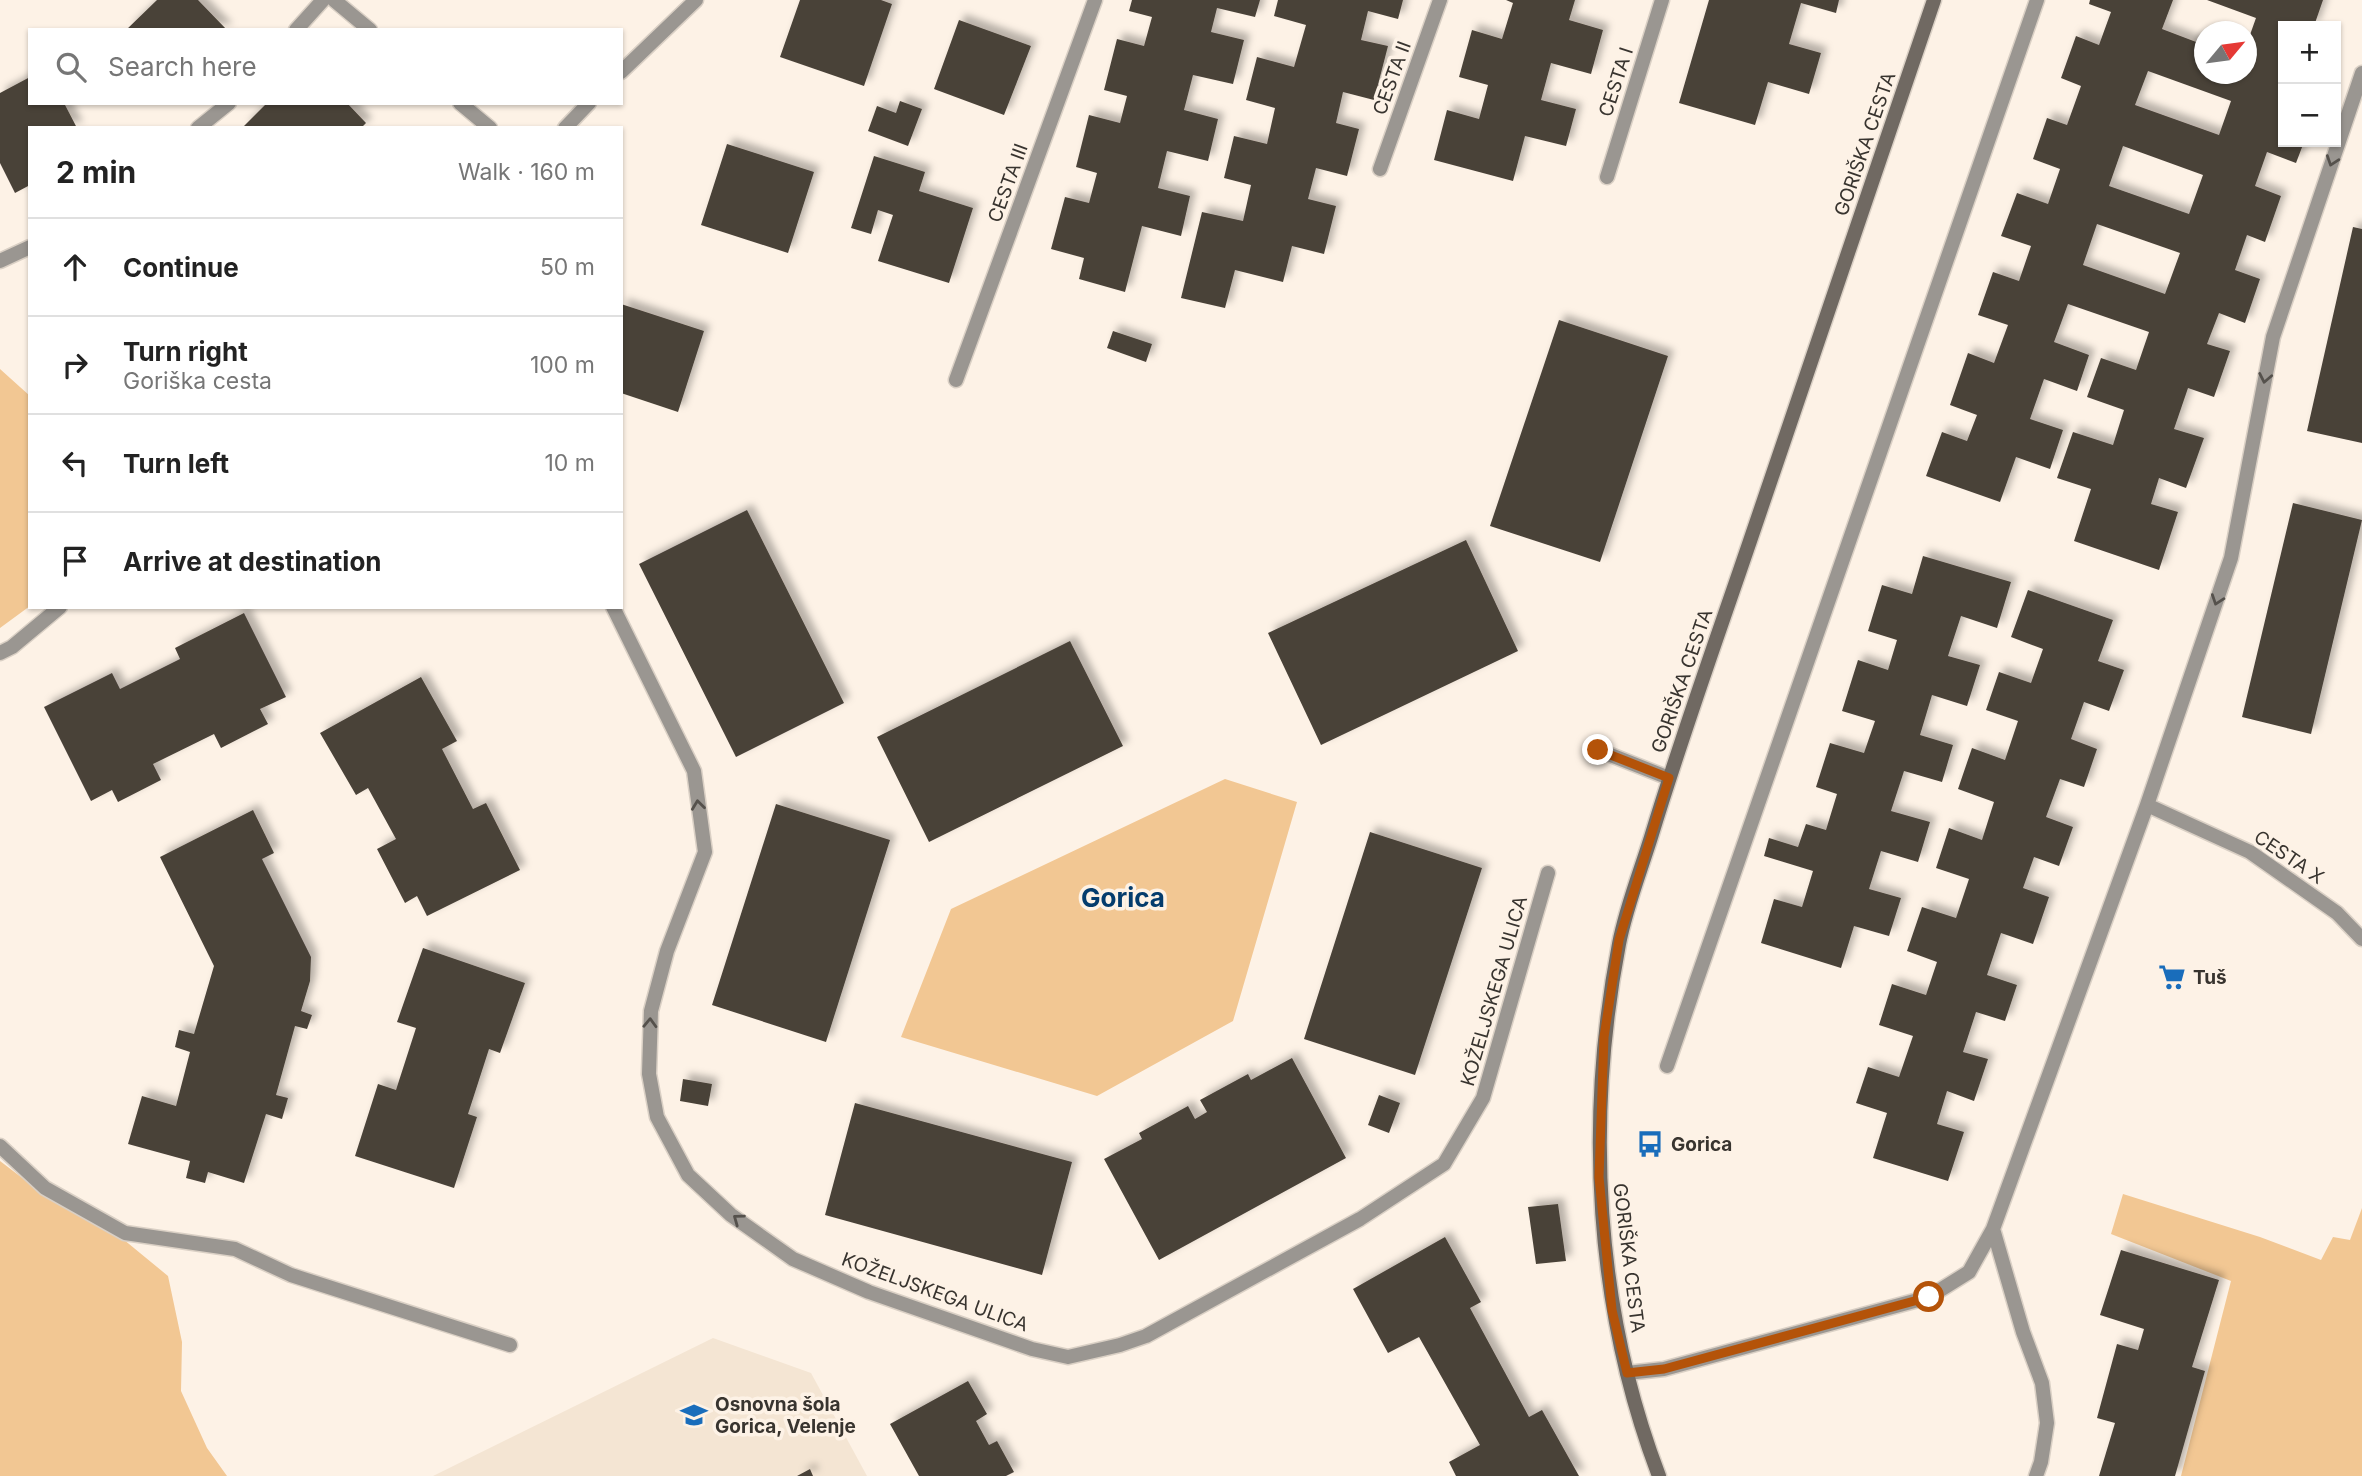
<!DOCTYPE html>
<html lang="en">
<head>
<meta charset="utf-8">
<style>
	body { margin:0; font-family:Inter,sans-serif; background:#f6f6f6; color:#222 }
	.controls { position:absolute; right:21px; top:21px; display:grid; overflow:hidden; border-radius:0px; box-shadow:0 2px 5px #0004 }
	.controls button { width:63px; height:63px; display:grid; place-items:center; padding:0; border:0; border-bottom:2px solid #e0e0e0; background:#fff; color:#222; font:35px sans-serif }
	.compass { position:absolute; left:2194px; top:21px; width:63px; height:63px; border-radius:50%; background:#fff; box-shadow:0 2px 5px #0004; rotate:61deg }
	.stop { position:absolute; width:21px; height:21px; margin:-16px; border:5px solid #b45309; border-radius:50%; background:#fff }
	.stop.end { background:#b45309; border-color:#fff; box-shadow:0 2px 7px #0008 }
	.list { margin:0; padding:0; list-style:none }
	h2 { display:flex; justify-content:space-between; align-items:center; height:91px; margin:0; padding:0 28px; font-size:30px }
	h2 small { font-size:23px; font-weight:400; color:#767676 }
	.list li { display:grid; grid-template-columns:46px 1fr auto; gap:21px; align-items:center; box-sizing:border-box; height:98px; padding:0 28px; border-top:2px solid #e0e0e0 }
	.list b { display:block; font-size:26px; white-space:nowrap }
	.list p { margin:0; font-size:23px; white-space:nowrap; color:#767676 }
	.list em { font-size:23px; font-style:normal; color:#767676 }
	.icon { flex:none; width:38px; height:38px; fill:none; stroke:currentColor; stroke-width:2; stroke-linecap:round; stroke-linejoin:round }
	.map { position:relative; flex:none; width:2362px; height:1476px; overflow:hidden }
	.search { position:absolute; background:#fff; box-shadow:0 2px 5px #0004; left:28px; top:28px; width:595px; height:77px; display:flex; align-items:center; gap:18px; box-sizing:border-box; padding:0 24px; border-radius:0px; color:#767676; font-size:26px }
	.panel { position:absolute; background:#fff; box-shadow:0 2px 5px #0004; left:28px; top:126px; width:595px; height:483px; border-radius:0px }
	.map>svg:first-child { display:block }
	.built { fill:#f4e5d3 }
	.green { fill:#f2c793 }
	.building { fill:#4a4238; fill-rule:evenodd; filter:url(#shadow) }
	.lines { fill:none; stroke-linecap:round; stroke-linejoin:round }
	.street-casing { stroke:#dad0c5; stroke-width:17 }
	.secondary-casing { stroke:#dad0c5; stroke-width:17 }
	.street { stroke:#9a9691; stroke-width:14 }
	.secondary { stroke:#706962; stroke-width:14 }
	.oneway { stroke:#55514c }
	.route { stroke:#b45309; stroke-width:9 }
	.labels { text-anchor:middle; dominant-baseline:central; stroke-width:7; stroke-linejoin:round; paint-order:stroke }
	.street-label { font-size:19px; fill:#38342f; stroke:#fdf2e6 }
	.poi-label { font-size:19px; font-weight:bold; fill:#38342f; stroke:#fdf2e6; text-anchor:start }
	.district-label { font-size:26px; font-weight:bold; fill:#043c6d; stroke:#fdf2e6 }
</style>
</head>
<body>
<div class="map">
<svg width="2362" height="1476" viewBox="0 0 2362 1476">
	<defs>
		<filter id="shadow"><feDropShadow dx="6" dy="-6" stdDeviation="3.5" flood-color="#0004"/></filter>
	</defs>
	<rect width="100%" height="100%" fill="#fdf2e6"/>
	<path class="built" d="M 713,1338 L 811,1373 L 867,1476 L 433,1476 Z"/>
	<path class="green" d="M 0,369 L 30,396 L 30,606 L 0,628 Z
		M 1225,779 L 1297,802 L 1233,1021 L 1097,1096 L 901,1037 L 951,909 Z
		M 0,1161 L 21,1177 L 112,1230 L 168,1276 L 182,1342 L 181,1391 L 207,1448 L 227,1476 L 0,1476 Z
		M 2123,1194 L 2260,1237 L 2321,1260 L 2333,1237 L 2350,1240 L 2362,1208 L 2362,1476 L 2181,1476 L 2231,1281 L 2111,1234 Z"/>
	<path class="building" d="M 157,0 L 198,0 L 227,30 L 126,30 Z
		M 800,0 L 881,0 L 892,4 L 864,86 L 780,57 Z
		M 1132,0 L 1260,0 L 1255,17 L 1217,8 L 1211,32 L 1244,40 L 1233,84 L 1193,75 L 1184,110 L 1218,119 L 1208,161 L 1167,151 L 1158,188 L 1190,196 L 1181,236 L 1142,226 L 1125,292 L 1079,279 L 1084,258 L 1051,249 L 1065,197 L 1089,203 L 1097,173 L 1076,167 L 1089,115 L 1120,123 L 1127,96 L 1104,90 L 1117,39 L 1144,46 L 1152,17 L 1129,11 Z
		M 1278,0 L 1403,0 L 1398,19 L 1368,11 L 1361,40 L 1388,46 L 1374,100 L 1343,92 L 1336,123 L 1359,129 L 1347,176 L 1316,168 L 1308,199 L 1336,206 L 1324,254 L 1292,246 L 1283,282 L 1235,270 L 1225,308 L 1181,298 L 1202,212 L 1243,221 L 1251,185 L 1224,178 L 1234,136 L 1267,144 L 1275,108 L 1246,100 L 1257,57 L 1294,67 L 1306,25 L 1274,16 Z
		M 1506,0 L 1575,0 L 1569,20 L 1603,30 L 1591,74 L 1551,63 L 1541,100 L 1576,109 L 1566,146 L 1525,136 L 1513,181 L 1434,160 L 1447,110 L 1479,119 L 1488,85 L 1459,77 L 1472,30 L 1502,39 L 1513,3 Z
		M 1709,0 L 1839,0 L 1836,13 L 1801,3 L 1789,44 L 1821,53 L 1809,94 L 1768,82 L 1755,125 L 1679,103 Z
		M 2090,0 L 2173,0 L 2162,29 L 2204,45 L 2204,74 L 2246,74 L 2246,46 L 2256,18 L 2207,0 L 2323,0 L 2314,26 L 2283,26 L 2283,142 L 2304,142 L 2296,163 L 2267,152 L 2255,186 L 2281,196 L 2265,242 L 2247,235 L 2235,270 L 2260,279 L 2245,323 L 2219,313 L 2207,344 L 2230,351 L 2214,397 L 2188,388 L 2174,429 L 2204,438 L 2186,488 L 2159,478 L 2151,504 L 2178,512 L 2159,570 L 2074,541 L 2091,489 L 2057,478 L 2073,432 L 2113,445 L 2124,410 L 2087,397 L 2101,358 L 2136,370 L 2149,332 L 2068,304 L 2054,342 L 2089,355 L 2077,391 L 2044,379 L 2030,419 L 2063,430 L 2050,469 L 2016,457 L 2000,502 L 1926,476 L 1942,432 L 1967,441 L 1977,415 L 1950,405 L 1968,353 L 1994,363 L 2008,325 L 1978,315 L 1993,272 L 2019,281 L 2031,246 L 2001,236 L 2017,193 L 2048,204 L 2060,169 L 2033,159 L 2047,118 L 2067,125 L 2081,86 L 2061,78 L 2076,36 L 2099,45 L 2111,12 L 2089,4 ZM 2148,71 L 2231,101 L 2219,135 L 2135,105 ZM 2123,146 L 2203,175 L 2189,214 L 2109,186 ZM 2097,224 L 2180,253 L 2165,294 L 2083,265 Z
		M 959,20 L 1031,46 L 1004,115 L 934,89 Z
		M 30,77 L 30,103 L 64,103 L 77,128 L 30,128 L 30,185 L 15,193 L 0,163 L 0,93 Z
		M 900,101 L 922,109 L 908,146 L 868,131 L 877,106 L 896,113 Z
		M 267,103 L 347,103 L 366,123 L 361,128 L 242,128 Z
		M 727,144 L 814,172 L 788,253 L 701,225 Z
		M 874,156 L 925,172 L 919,191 L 973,208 L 949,283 L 878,261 L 893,215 L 878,210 L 871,234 L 851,228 Z
		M 2353,227 L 2362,229 L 2362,443 L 2307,431 Z
		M 621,304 L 704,331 L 678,412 L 621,393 Z
		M 1559,320 L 1668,356 L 1600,562 L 1490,526 Z
		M 1113,331 L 1152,344 L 1146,362 L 1107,348 Z
		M 2293,503 L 2362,520 L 2311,734 L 2242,717 Z
		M 747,510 L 844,703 L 736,757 L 639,564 Z
		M 1466,540 L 1518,651 L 1321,745 L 1268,633 Z
		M 1923,556 L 2011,582 L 1997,628 L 1961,616 L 1948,656 L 1980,665 L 1967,706 L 1932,695 L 1920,735 L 1953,745 L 1942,782 L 1904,771 L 1891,811 L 1930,822 L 1918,862 L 1881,851 L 1869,889 L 1901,898 L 1889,936 L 1854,926 L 1841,968 L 1761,943 L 1774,899 L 1802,907 L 1813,871 L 1764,856 L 1769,838 L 1798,847 L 1806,824 L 1826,830 L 1837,794 L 1816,787 L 1830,743 L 1864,753 L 1875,721 L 1842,711 L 1858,660 L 1888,670 L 1897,640 L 1868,631 L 1882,585 L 1912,594 Z
		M 2028,590 L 2113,620 L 2098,661 L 2124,670 L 2109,711 L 2084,702 L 2071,739 L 2097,749 L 2084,787 L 2060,779 L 2046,817 L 2073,827 L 2059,866 L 2034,857 L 2023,888 L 2049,897 L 2033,944 L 2001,933 L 1987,975 L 2017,985 L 2005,1021 L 1976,1012 L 1963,1052 L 1988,1059 L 1974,1101 L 1947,1091 L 1937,1124 L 1964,1132 L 1948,1181 L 1873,1158 L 1887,1113 L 1856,1103 L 1868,1067 L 1899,1077 L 1913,1036 L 1879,1025 L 1892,984 L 1926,995 L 1937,962 L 1907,951 L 1922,907 L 1956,918 L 1969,879 L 1936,868 L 1949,828 L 1982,840 L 1994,802 L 1958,789 L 1972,748 L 2005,760 L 2018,721 L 1986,710 L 1999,672 L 2031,683 L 2043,649 L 2011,637 Z
		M 244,613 L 286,697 L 260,709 L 268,724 L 221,748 L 214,734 L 153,764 L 161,780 L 118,802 L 112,790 L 91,801 L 44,707 L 112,673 L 120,689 L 180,659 L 175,648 Z
		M 1070,641 L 1123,746 L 929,842 L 877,737 Z
		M 421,677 L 457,741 L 442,749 L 473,809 L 486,803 L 520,870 L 427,916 L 417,896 L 405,903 L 377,849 L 396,839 L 368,788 L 356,795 L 320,733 Z
		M 776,804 L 890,840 L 826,1042 L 712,1005 Z
		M 253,810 L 274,853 L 262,859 L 311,957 L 310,981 L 301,1011 L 312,1015 L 307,1029 L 295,1026 L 276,1095 L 288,1098 L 282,1119 L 266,1114 L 244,1183 L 208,1172 L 205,1183 L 186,1178 L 190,1161 L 128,1144 L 142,1096 L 176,1106 L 190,1052 L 175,1047 L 179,1030 L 194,1034 L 214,966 L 160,857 Z
		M 1370,832 L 1482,868 L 1415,1075 L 1304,1039 Z
		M 423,948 L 525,983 L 500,1053 L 489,1049 L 468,1114 L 477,1117 L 454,1188 L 355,1156 L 378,1084 L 396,1090 L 416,1028 L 397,1022 Z
		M 1292,1058 L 1346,1158 L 1159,1260 L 1104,1159 L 1142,1139 L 1139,1133 L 1188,1106 L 1195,1119 L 1207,1112 L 1200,1100 L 1248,1074 L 1251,1080 Z
		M 683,1079 L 712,1084 L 708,1106 L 680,1101 Z
		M 1379,1095 L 1400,1103 L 1389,1133 L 1368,1125 Z
		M 855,1103 L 1072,1162 L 1042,1275 L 825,1215 Z
		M 1558,1204 L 1566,1261 L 1536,1264 L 1528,1207 Z
		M 1445,1237 L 1481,1302 L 1470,1308 L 1529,1417 L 1542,1410 L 1579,1476 L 1456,1476 L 1449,1462 L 1480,1445 L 1419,1337 L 1388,1353 L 1353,1289 Z
		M 2121,1250 L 2219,1280 L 2192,1367 L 2205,1371 L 2175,1476 L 2099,1476 L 2115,1423 L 2097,1418 L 2117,1344 L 2138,1350 L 2144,1329 L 2100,1315 Z
		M 968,1381 L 987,1414 L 976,1421 L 989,1445 L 997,1441 L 1014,1472 L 1006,1476 L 919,1476 L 890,1424 Z
		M 810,1469 L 813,1476 L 797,1476 Z"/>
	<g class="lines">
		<defs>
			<path id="street" d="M 334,0 L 370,30
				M 296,30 L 323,0
				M 621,72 L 696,0
				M 460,103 L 490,128
				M 198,128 L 229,103
				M 565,128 L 589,103
				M 1380,169 L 1440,0
				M 1607,177 L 1662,0
				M 0,261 L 30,247
				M 956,380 L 1095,0
				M 613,607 L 694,771 L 705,852 L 667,951 L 651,1011 L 649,1074 L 657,1117 L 688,1175 L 731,1215 L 793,1259 L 869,1292 L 1032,1349 L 1068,1357 L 1120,1345 L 1146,1336 L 1360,1219 L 1444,1164 L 1483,1098 L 1548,873
				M 0,653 L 12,647 L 60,607
				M 1598,750 L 1669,778
				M 2147,805 L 2250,852 L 2337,913 L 2362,939
				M 1667,1066 L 2037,0
				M 0,1146 L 45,1188 L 125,1233 L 235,1249 L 291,1275 L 510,1345
				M 1993,1229 L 2023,1332 L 2042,1383 L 2047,1423 L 2041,1462 L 2036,1476
				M 1627,1373 L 1664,1369 L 1929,1297 L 1969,1272 L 1993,1229 L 2147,805 L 2231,558 L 2273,337 L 2362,73"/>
			<path id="secondary" d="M 1659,1476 C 1595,1308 1585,1121 1619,944 C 1626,907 1641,870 1652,834 C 1682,735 1717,638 1750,541 C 1811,361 1873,180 1934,0"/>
		</defs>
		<use href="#street" class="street-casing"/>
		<use href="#secondary" class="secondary-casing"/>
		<use href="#street" class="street"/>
		<use href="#secondary" class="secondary"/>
	</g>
	<defs><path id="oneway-chevron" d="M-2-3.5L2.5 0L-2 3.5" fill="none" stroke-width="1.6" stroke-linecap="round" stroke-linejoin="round" transform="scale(1.75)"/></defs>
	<g class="oneway">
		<use href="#oneway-chevron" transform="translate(2332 161) rotate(109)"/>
		<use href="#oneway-chevron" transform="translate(2265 378) rotate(101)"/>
		<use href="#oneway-chevron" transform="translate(2217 600) rotate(109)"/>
		<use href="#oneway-chevron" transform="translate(698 805) rotate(-97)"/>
		<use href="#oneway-chevron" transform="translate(650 1023) rotate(-88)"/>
		<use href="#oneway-chevron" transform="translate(738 1219) rotate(-144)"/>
	</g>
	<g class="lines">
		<path class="route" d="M 1598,750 L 1669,778 L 1619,940 L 1604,1037 L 1599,1177 L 1612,1310 L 1627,1373 L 1664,1369 L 1929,1297"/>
	</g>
	<defs>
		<symbol id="supermarket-bare" viewBox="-9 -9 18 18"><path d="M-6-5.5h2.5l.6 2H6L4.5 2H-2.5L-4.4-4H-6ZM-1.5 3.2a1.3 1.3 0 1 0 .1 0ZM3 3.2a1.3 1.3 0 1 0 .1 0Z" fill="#196dbb" stroke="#fdf2e6" stroke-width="2.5" paint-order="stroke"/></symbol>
		<symbol id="bus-bare" viewBox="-9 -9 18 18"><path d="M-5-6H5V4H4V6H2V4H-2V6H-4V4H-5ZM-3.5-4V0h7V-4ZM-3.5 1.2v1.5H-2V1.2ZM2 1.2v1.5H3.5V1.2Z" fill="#196dbb" stroke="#fdf2e6" stroke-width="2.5" paint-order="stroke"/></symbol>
		<symbol id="school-bare" viewBox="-9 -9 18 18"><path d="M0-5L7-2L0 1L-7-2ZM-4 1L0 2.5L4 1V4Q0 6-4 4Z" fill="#196dbb" stroke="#fdf2e6" stroke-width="2.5" paint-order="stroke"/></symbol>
	</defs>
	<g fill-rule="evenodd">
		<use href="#supermarket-bare" x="2153" y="958" width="38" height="38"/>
		<use href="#bus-bare" x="1631" y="1125" width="38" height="38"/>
		<use href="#school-bare" x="675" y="1396" width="38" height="38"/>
	</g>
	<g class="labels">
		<g class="street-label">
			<text transform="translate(1392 78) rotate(-70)">CESTA II</text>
			<text transform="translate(1616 82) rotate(-72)">CESTA I</text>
			<text transform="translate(1865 144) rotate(-71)">GORIŠKA CESTA</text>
			<text transform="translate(1008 183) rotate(-70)">CESTA III</text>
			<text transform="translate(1682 681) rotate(-71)">GORIŠKA CESTA</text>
			<text transform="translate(2289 857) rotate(34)">CESTA X</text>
			<text transform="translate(1494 991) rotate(-74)">KOŽELJSKEGA ULICA</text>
			<text transform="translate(1629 1258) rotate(83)">GORIŠKA CESTA</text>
			<text transform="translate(935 1292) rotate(20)">KOŽELJSKEGA ULICA</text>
		</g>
		<g class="poi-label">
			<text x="2193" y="977">Tuš</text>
			<text x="1671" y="1144">Gorica</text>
			<text x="715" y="1404">Osnovna šola<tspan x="715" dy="22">Gorica, Velenje</tspan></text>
		</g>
		<g class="district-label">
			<text x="1123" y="897">Gorica</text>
		</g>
	</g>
</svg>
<div class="controls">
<button>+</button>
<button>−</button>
</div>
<svg class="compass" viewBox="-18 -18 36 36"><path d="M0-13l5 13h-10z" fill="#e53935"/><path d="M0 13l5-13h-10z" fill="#767676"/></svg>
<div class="stop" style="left:1929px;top:1297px"></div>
<div class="stop end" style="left:1598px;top:750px"></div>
<div class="search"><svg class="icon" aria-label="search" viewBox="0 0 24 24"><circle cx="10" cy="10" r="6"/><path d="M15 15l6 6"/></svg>Search here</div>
<section class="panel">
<h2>2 min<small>Walk · 160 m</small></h2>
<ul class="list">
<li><svg class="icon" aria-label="ahead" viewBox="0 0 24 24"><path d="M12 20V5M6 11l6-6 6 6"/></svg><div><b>Continue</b></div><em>50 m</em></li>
<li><svg class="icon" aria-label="right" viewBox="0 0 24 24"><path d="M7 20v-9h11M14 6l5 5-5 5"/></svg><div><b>Turn right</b><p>Goriška cesta</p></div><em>100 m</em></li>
<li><svg class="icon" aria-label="left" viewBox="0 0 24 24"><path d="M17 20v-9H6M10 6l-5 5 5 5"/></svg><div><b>Turn left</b></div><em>10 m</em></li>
<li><svg class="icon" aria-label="arrive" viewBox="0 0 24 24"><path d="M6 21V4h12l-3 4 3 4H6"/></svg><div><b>Arrive at destination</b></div></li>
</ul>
</section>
</div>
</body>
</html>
